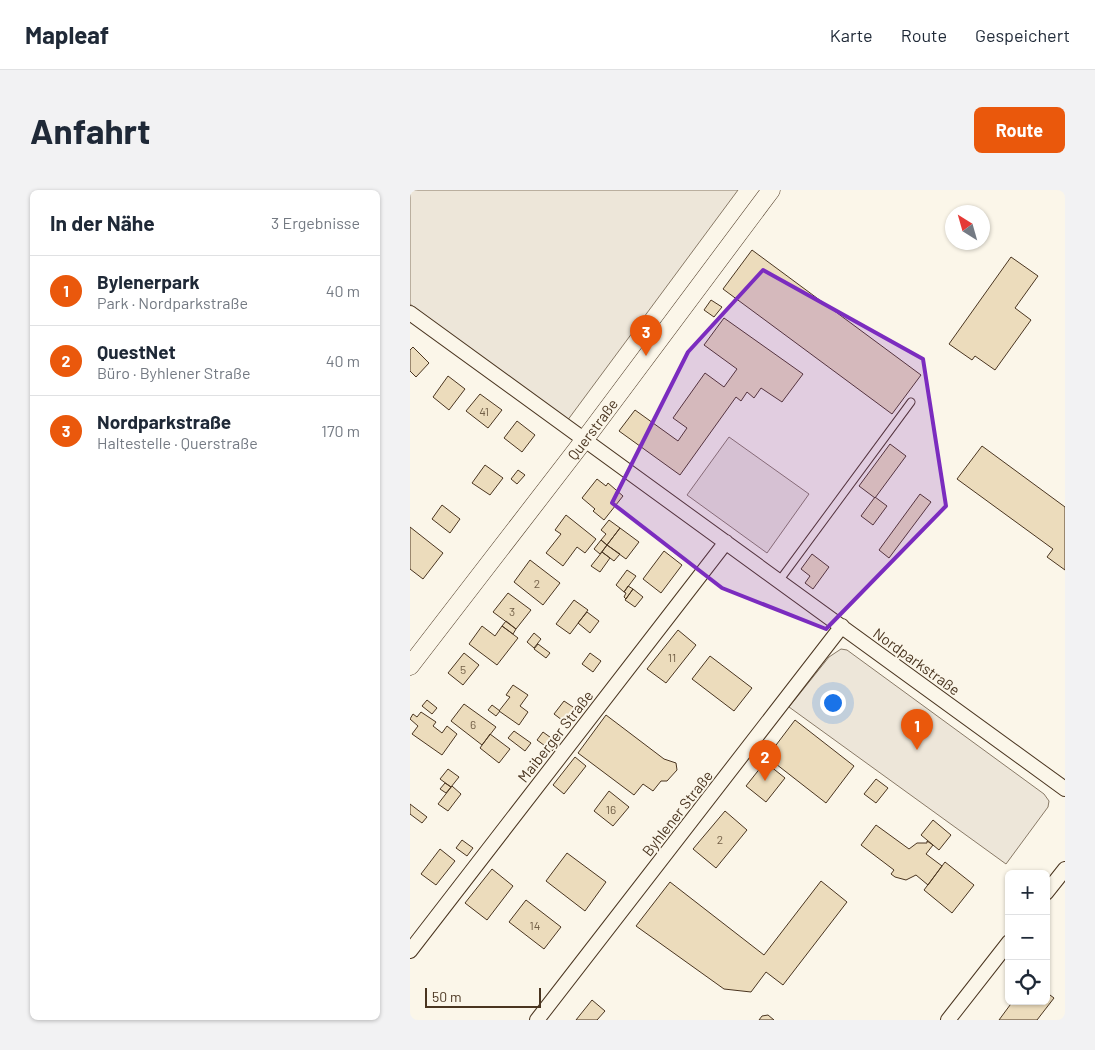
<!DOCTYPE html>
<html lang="de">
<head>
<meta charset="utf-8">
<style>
	body { margin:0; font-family:Barlow,sans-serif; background:#f2f2f3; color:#1f2937 }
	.controls { position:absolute; right:15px; bottom:15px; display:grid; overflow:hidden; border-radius:8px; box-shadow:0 1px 4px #0004 }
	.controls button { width:45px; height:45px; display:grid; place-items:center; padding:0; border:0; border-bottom:1px solid #e0e1e3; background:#fff; color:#1f2937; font:25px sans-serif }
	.compass { position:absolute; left:535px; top:15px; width:45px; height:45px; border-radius:50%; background:#fff; box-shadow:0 1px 4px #0004; rotate:323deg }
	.scale { position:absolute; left:15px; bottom:12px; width:116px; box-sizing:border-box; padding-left:5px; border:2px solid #4a3520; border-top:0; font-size:14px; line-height:18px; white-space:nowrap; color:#4a3520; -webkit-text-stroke:4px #fbf6e9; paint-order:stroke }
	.you { position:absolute; left:422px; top:512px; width:18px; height:18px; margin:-12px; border:4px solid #fff; border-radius:50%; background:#1a73e8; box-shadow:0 0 0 8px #1a73e833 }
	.badge { display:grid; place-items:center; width:32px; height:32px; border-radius:50%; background:#ea580c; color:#fff; font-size:16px; font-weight:700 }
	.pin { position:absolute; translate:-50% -41px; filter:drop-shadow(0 1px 2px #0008) }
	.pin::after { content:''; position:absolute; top:26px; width:18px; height:15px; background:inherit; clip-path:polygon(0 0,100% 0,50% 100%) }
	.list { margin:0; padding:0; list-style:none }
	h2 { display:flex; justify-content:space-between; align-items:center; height:65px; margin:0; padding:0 20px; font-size:21px }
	h2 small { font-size:16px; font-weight:400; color:#747a83 }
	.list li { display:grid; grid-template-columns:32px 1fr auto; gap:15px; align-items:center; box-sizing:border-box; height:70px; padding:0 20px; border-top:1px solid #e0e1e3 }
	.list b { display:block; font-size:19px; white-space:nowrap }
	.list p { margin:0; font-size:16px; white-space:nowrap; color:#747a83 }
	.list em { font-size:16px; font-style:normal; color:#747a83 }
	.icon { flex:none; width:28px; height:28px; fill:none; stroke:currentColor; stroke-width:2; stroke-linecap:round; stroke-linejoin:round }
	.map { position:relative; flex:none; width:655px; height:830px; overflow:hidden; border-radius:8px }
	header { display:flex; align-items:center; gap:30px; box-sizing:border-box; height:70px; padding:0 25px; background:#fff; border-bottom:1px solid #e0e1e3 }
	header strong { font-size:24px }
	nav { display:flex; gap:28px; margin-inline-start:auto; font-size:18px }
	.intro { display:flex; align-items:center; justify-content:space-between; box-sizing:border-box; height:120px; padding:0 30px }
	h1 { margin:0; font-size:35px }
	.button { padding:12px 22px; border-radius:8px; background:#ea580c; color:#fff; font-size:18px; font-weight:700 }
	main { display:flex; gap:30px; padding:0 30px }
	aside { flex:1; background:#fff; border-radius:8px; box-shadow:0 1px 4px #0004 }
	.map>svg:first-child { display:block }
	.green { fill:#ede6d9; stroke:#887966 }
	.parking { fill:#ede7d9; stroke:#887966 }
	.building { fill:#ecdcbc; stroke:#4a3520 }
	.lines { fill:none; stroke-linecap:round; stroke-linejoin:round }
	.service-casing { stroke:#4a3520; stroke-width:9 }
	.minor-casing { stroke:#4a3520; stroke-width:16 }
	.tertiary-casing { stroke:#4a3520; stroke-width:19 }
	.service { stroke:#fbf6e9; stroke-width:7 }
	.minor { stroke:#fbf6e9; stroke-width:14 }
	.tertiary { stroke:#fbf6e9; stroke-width:18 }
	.marked { fill:#7b2cbf; fill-opacity:0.2; stroke:#7b2cbf; stroke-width:4; stroke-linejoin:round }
	.labels { text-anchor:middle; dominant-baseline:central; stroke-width:4; stroke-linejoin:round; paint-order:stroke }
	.number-label { font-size:12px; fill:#725f47 }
	.street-label { font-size:15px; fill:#4a3520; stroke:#fbf6e9 }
</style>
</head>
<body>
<header>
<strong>Mapleaf</strong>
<nav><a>Karte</a><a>Route</a><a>Gespeichert</a></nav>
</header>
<div class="intro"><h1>Anfahrt</h1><a class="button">Route</a></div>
<main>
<aside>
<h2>In der Nähe<small>3 Ergebnisse</small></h2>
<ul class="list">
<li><span class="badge">1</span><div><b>Bylenerpark</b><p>Park · Nordparkstraße</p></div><em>40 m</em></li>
<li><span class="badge">2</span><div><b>QuestNet</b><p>Büro · Byhlener Straße</p></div><em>40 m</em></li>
<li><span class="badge">3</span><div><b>Nordparkstraße</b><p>Haltestelle · Querstraße</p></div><em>170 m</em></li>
</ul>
</aside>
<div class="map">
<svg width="655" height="830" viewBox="0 0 655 830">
	<rect width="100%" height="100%" fill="#fbf6e9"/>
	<path class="green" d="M 0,0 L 328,0 L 157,231 L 0,114 Z
		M 431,459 L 437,460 L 634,604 L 639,611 L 638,617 L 596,674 L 379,517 L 419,467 Z"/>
	<path class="parking" d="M 319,247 L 399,304 L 357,363 L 277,305 Z"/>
	<path class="building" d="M 342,60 L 511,185 L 482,224 L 313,99 Z
		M 601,67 L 628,86 L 605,118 L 621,130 L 585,180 L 565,166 L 562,170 L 539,154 Z
		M 301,110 L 312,117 L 304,127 L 294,120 Z
		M 314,128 L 393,184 L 372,212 L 351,198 L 344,208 L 337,202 L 331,211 L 326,207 L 270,285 L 209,241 L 225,220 L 268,251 L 277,238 L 263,228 L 295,183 L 314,197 L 327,179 L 294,155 Z
		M 3,157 L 19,173 L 6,187 L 0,181 L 0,160 Z
		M 38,186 L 55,199 L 39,220 L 23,207 Z
		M 70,204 L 92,220 L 78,238 L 56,221 Z
		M 107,231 L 125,245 L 112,262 L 94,248 Z
		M 480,254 L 496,266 L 465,308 L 449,296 Z
		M 572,256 L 655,317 L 655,380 L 637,367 L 643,359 L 547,289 Z
		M 75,275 L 93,288 L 80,305 L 62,293 Z
		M 108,280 L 115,285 L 107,294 L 101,289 Z
		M 187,289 L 196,296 L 198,293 L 213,306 L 194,330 L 183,321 L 185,319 L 172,308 Z
		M 510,304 L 521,312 L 479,368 L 469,360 Z
		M 465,307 L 477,316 L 463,335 L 451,326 Z
		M 32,315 L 50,329 L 40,343 L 22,329 Z
		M 156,325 L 186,349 L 175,363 L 167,357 L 153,376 L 136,363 L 151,344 L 145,340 Z
		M 199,330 L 210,338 L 197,355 L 191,350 L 196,344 L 191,340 Z
		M 0,337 L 33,363 L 13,389 L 0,379 Z
		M 210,338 L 229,352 L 216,369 L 197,355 Z
		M 191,350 L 197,355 L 190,364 L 184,359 Z
		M 197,355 L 210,364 L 204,371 L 192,362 Z
		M 254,361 L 272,375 L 251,403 L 233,389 Z
		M 192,362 L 200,368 L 190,382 L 181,376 Z
		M 402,364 L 419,377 L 403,399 L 395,393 L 400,386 L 391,379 Z
		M 120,370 L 150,393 L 133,415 L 104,392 Z
		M 217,380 L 226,386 L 214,402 L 206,395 Z
		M 218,396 L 223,399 L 216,409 L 214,407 L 216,403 L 214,402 Z
		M 223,399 L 233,407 L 225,417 L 215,410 Z
		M 98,403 L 121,420 L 106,439 L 83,422 Z
		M 164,410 L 178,420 L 160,444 L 146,434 Z
		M 177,422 L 189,431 L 180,443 L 168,433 Z
		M 96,431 L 106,439 L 103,444 L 92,436 Z
		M 72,436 L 85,446 L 92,436 L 108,448 L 87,475 L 59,454 Z
		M 268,440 L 286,455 L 256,493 L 237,479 Z
		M 124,443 L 131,449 L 124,458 L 117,452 Z
		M 128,454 L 140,463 L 136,468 L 124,459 Z
		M 54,463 L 69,475 L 53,495 L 38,483 Z
		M 180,463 L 191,471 L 183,482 L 172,474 Z
		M 300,466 L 342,498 L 324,521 L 282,489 Z
		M 103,495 L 118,505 L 110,516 L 118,522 L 109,535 L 89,521 L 100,507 L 96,505 Z
		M 17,510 L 27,518 L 22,524 L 12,516 Z
		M 154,511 L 166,519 L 156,533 L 144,524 Z
		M 54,514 L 86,537 L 72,555 L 41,531 Z
		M 82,515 L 90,521 L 86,526 L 78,520 Z
		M 11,522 L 26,532 L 23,536 L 32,543 L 37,536 L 47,544 L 32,565 L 2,544 L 8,536 L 0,529 L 3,524 L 7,527 Z
		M 196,525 L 254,569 L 266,573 L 267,580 L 257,591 L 251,591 L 243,601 L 233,594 L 224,605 L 168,563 Z
		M 385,530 L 444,576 L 416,613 L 357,567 Z
		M 104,541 L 121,553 L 115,561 L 98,548 Z
		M 133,542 L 148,553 L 142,561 L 127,550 Z
		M 80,544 L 100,559 L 89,573 L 70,558 Z
		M 165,567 L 176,576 L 154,604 L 143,595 Z
		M 355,572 L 375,588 L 356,612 L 336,596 Z
		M 38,579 L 49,587 L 41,597 L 30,589 Z
		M 466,589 L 478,598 L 466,613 L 454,604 Z
		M 35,593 L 41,597 L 36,603 L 30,599 Z
		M 42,596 L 51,604 L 38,621 L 28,614 Z
		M 199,601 L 219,617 L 203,636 L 184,621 Z
		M 0,614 L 17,627 L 12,633 L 0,624 Z
		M 315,621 L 337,640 L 306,678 L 283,659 Z
		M 523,630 L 541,645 L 529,660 L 511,645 Z
		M 466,635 L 499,659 L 507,653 L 517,653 L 517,651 L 523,655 L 516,664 L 532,676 L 518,695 L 506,685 L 496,690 L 485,687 L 481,684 L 484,680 L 451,655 Z
		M 52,650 L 63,658 L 57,666 L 46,658 Z
		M 30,659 L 45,671 L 26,695 L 11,684 Z
		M 157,663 L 196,692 L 175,721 L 136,691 Z
		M 535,672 L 564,695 L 542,723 L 514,700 Z
		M 82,679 L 103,696 L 77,730 L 55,713 Z
		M 411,691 L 437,712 L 373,795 L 356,782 L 341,802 L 314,799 L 226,736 L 260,692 L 354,765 Z
		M 116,710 L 151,737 L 134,759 L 99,732 Z
		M 636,802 L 644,808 L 627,830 L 589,830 L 603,811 L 636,811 Z
		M 182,810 L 195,821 L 187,830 L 166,830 Z
		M 358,825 L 364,830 L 349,830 L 352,826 Z"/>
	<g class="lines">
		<defs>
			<path id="service" d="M 369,391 L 501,212"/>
			<path id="minor" d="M 0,123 L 655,599
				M 636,703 L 655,679
				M 0,761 L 316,352
				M 127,830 L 432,436
				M 538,830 L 599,752"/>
			<g id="tertiary">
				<path id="s1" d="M 0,476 L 175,249 L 361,0"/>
			</g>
		</defs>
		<use href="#service" class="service-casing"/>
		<use href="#minor" class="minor-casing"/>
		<use href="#tertiary" class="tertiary-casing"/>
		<use href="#service" class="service"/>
		<use href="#minor" class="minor"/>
		<use href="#tertiary" class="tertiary"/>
	</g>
	<path class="marked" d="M 353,80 L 513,169 L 536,316 L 416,439 L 312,398 L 202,313 L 278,162 Z"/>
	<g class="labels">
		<g class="number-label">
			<text x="74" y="221">41</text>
			<text x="127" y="393">2</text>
			<text x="102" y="421">3</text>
			<text x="262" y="467">11</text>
			<text x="53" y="479">5</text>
			<text x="63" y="534">6</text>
			<text x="201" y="619">16</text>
			<text x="310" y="649">2</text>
			<text x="125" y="735">14</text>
		</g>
		<g class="street-label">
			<text stroke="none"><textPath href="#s1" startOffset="299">Querstraße</textPath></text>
			<text transform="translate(507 471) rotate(36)">Nordparkstraße</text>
			<text transform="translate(145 546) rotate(-52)">Maiberger Straße</text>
			<text transform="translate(267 623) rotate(-52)">Byhlener Straße</text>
		</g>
	</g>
</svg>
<div class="controls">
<button>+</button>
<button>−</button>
<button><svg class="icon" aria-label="locate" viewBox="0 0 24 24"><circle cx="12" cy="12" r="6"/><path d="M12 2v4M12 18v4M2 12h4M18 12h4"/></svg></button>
</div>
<svg class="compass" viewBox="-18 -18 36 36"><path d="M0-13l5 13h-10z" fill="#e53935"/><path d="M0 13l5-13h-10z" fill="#747a83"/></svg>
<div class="scale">50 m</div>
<div class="you"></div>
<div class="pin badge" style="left:507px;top:560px">1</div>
<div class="pin badge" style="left:355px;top:591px">2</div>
<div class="pin badge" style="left:236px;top:166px">3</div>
</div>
</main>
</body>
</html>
